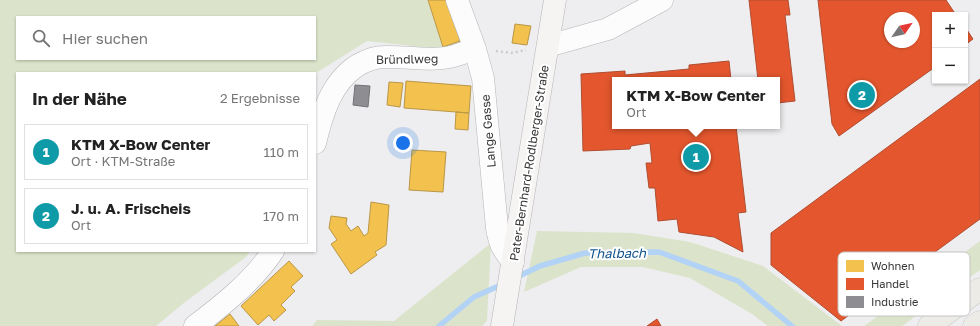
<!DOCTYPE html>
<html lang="de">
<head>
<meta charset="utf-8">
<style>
	body { margin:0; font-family:"Golos Text",sans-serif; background:#f6f6f6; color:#222 }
	.controls { position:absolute; right:12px; top:12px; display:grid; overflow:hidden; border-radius:0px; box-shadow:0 1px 3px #0004 }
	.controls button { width:36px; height:36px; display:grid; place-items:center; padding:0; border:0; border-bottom:1px solid #e0e0e0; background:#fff; color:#222; font:20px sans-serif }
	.compass { position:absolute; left:884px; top:12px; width:36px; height:36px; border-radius:50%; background:#fff; box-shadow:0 1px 3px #0004; rotate:56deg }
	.you { position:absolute; left:403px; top:143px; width:14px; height:14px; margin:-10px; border:3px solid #fff; border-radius:50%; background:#1a73e8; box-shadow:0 0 0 6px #1a73e833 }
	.badge { display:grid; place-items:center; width:26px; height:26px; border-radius:50%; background:#ea580c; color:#fff; font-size:13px; font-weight:700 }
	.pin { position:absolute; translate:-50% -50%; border:2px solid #fff; box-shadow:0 1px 4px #0006 }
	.popup { position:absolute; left:612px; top:77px; width:168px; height:52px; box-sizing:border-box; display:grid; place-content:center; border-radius:0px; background:#fff; filter:drop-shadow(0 1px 3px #0005); font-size:13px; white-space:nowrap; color:#767676 }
	.popup b { font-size:15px; color:#222 }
	.popup::after { content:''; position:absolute; left:50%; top:100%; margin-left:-8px; border:8px solid transparent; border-top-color:#fff }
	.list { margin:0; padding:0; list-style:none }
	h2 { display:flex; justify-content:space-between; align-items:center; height:52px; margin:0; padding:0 16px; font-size:17px }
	h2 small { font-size:13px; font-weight:400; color:#767676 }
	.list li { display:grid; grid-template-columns:26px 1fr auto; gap:12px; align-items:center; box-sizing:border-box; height:56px; margin:0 8px 8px; padding:0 8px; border:1px solid #e0e0e0; border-radius:0px }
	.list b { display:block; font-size:15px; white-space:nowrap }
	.list p { margin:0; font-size:13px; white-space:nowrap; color:#767676 }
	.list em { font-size:13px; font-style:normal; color:#767676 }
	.icon { flex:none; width:22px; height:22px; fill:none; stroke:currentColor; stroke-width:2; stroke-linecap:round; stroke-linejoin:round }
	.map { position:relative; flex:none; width:980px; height:326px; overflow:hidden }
	.search { position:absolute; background:#fff; box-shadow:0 1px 3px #0004; left:16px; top:16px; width:300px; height:44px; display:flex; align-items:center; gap:10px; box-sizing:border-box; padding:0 14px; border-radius:0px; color:#767676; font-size:15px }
	.panel { position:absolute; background:#fff; box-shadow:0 1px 3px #0004; left:16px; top:72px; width:300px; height:180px; border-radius:0px }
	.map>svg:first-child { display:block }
	.green { fill:#dbe4ca; fill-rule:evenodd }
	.homes { fill:#f2c14e; stroke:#ba9747 }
	.shops { fill:#e4572e; stroke:#b04d31; fill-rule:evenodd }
	.industry { fill:#8d8d92; stroke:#737377 }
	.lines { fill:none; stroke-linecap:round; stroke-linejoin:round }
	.stream { stroke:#b2d2f6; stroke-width:5.5 }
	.minor-casing { stroke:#b5b4b6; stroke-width:23 }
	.secondary-casing { stroke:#b5b4b6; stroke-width:23 }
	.primary-casing { stroke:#c9c9ca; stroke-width:23 }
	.path { stroke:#cccbcd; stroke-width:2.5; stroke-dasharray:2 3; stroke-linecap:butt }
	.minor { stroke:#fcfcfd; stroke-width:22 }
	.secondary { stroke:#f5f4f2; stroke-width:22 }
	.primary { stroke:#edebe6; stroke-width:22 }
	.labels { text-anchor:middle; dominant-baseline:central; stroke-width:4; stroke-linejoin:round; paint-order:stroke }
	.street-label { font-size:12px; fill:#373637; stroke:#fff }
	.water-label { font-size:13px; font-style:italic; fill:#10528d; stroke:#fff }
	.key { fill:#fff; stroke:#c3c3c3; stroke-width:1 }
	.key-label { font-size:11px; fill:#373637 }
</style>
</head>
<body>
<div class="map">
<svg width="980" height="326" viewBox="0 0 980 326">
	<rect width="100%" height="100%" fill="#eeedef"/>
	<path class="green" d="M 0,0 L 449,0 L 465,44 L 431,48 L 367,41 L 316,73 L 315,78 L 315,73 L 17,73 L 17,251 L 250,251 L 246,257 L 185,302 L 156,326 L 0,326 ZM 17,17 L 315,17 L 315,59 L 17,59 Z
		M 537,231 L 634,233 L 690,242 L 763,266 L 842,326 L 768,326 L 752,314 L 690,278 L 643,267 L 581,267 L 524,292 Z
		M 980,241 L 980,270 L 902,326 L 864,326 Z
		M 491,243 L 487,321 L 482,326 L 312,326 L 317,320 L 394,321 Z"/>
	<path class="homes" d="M 428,0 L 447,0 L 460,41 L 443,47 Z
		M 515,24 L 531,26 L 527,45 L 512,43 Z
		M 406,81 L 471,86 L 469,113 L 404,108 Z
		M 389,82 L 403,83 L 400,107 L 387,105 Z
		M 456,112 L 469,113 L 468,130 L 455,129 Z
		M 412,150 L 446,152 L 443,192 L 409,190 Z
		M 371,202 L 389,205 L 386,245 L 375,252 L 377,255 L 351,274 L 331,244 L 337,240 L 329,228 L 331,216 L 347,218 L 346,224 L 351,231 L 358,226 L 364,236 L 368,233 Z
		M 289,261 L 303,276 L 291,287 L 295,291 L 281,305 L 286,310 L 274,321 L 269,315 L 258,325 L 241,306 Z
		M 230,314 L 239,326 L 215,326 Z"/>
	<path class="shops" d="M 749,0 L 788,0 L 790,15 L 785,15 L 795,101 L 777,103 L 777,80 L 758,80 Z
		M 818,0 L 946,0 L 956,15 L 935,15 L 935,67 L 839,136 L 832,124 ZM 890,18 L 914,18 L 914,42 L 890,42 Z
		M 965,27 L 973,39 L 965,45 Z
		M 729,61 L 731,80 L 615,80 L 615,126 L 736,126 L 746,212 L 738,213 L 743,252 L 714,237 L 679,232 L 677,219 L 658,221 L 655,188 L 649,188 L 646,163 L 652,163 L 650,143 L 631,146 L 630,149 L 583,151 L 581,74 L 625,71 L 625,75 L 689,69 L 689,65 Z
		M 980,79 L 980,219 L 841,321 L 771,265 L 771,233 Z
		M 657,319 L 661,326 L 647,326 Z"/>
	<path class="industry" d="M 355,85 L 370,86 L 368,107 L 353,105 Z"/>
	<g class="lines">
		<path class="stream" d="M 515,278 L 540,266 L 585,253 L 659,252 L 738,281 L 792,326
			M 439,326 L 474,297 L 503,284"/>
		<defs>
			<path id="minor" d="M 457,0 L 475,49 L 483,78 L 497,228 C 500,245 502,248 513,262
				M 548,46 L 608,29 L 662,0
				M 315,143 C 322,114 331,82 358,65 C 367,60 374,57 384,57 C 407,56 432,62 454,56 C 461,54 468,51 475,49
				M 195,326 C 224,304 253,281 273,251"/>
			<path id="secondary" d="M 502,326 L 555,0"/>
			<path id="primary" d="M 929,326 L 980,289
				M 974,326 L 980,322"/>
		</defs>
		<use href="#minor" class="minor-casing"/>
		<use href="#secondary" class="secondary-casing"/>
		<use href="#primary" class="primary-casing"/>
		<path class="path" d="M 496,51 L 511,53 L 526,50"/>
		<use href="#minor" class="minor"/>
		<use href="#secondary" class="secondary"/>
		<use href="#primary" class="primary"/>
	</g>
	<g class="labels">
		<g class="street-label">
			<text transform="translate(407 59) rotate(-1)">Bründlweg</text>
			<text transform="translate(488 131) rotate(-95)">Lange Gasse</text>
			<text transform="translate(529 163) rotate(-81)">Pater-Bernhard-Rodlberger-Straße</text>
		</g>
		<g class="water-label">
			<text transform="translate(617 253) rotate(-1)">Thalbach</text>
		</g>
	</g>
	<rect x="838" y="252" width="132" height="64" rx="6" class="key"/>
	<rect x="846" y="260" width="18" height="12" fill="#f2c14e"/>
	<rect x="846" y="278" width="18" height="12" fill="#e4572e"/>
	<rect x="846" y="296" width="18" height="12" fill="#8d8d92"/>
	<g class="key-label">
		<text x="871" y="270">Wohnen</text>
		<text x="871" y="288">Handel</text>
		<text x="871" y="306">Industrie</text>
	</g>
</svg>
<div class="controls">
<button>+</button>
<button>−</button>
</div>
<svg class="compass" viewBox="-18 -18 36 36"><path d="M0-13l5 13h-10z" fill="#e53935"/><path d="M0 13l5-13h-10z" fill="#767676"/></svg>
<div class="you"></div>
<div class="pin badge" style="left:696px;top:157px;background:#0f9aa8">1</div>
<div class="popup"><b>KTM X-Bow Center</b>Ort</div>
<div class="pin badge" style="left:862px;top:95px;background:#0f9aa8">2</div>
<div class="search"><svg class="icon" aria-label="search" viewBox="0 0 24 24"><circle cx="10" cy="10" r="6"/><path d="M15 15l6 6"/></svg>Hier suchen</div>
<section class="panel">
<h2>In der Nähe<small>2 Ergebnisse</small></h2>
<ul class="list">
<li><span class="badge" style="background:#0f9aa8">1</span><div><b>KTM X-Bow Center</b><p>Ort · KTM-Straße</p></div><em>110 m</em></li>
<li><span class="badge" style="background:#0f9aa8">2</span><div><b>J. u. A. Frischeis</b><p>Ort</p></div><em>170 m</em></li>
</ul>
</section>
</div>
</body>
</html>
